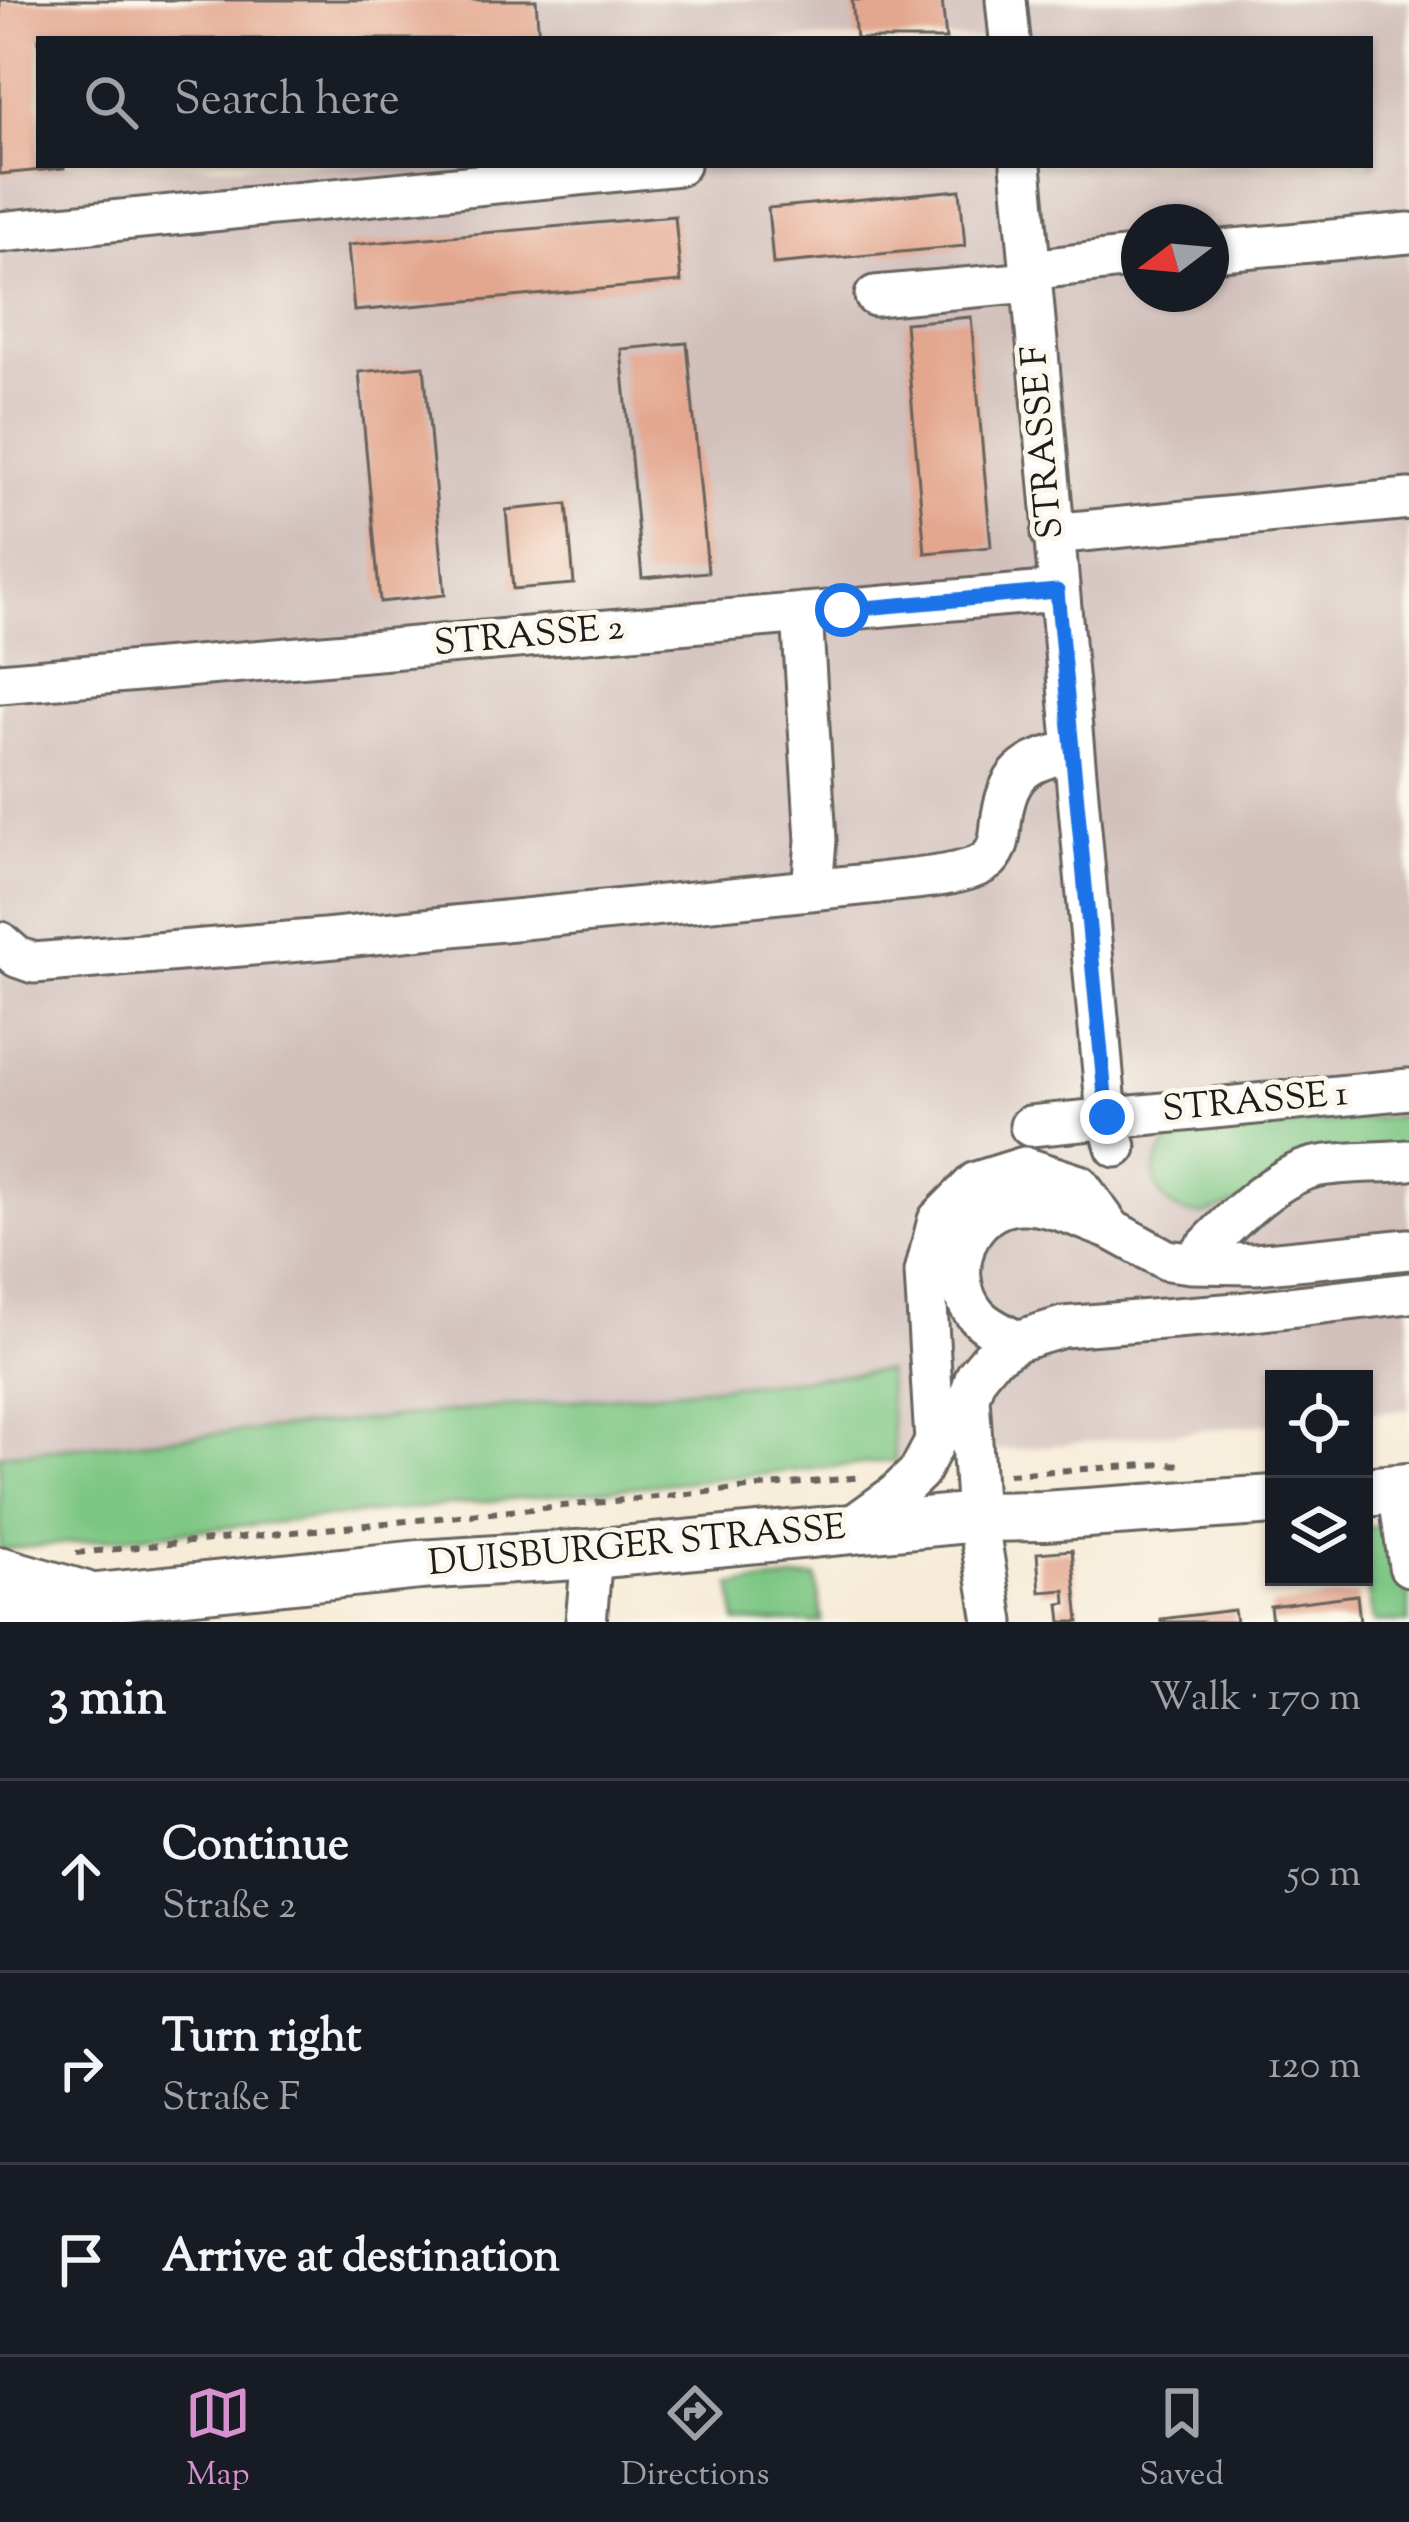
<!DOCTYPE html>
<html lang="en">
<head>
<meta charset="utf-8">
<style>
	body { margin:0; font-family:"Sorts Mill Goudy",serif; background:#242831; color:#f1f3f6 }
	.controls { position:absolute; right:36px; bottom:36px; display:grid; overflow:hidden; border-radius:0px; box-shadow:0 3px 9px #0004 }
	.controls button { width:108px; height:108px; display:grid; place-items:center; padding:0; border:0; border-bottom:3px solid #363941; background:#171b24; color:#f1f3f6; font:60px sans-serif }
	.compass { position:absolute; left:1121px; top:204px; width:108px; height:108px; border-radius:50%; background:#171b24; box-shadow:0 3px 9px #0004; rotate:254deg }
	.stop { position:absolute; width:36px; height:36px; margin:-27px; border:9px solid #1a73e8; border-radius:50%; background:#fff }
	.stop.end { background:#1a73e8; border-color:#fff; box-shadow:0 3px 12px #0008 }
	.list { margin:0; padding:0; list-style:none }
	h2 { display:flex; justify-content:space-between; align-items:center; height:156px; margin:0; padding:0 48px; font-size:51px }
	h2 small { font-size:39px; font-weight:400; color:#9ea1a6 }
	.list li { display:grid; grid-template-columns:78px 1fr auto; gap:36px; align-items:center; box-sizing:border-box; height:192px; padding:0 48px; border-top:3px solid #363941 }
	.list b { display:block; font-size:45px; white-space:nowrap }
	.list p { margin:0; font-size:39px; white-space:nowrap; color:#9ea1a6 }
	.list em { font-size:39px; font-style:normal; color:#9ea1a6 }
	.icon { flex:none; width:66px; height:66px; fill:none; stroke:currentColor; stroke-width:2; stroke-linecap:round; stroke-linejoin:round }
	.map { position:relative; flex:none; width:1409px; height:1622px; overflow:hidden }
	.search { position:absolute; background:#171b24; box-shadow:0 3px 9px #0004; left:36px; right:36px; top:36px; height:132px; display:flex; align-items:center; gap:30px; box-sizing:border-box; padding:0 42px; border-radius:0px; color:#9ea1a6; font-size:45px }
	.sheet { height:732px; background:#171b24 }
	nav { display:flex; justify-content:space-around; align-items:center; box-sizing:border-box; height:168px; border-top:3px solid #363941; background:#171b24; font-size:33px; color:#9ea1a6 }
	nav a { display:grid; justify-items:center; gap:6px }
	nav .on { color:#d690ce }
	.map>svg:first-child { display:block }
	.industrial { fill:#d1c0bc; fill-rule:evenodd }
	.green { fill:#7cc683; stroke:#4c7150; stroke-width:3 }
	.building { fill:#e3a68e }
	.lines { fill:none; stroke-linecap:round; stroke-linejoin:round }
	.minor-casing { stroke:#68645d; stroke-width:45 }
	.major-casing { stroke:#68645d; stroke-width:54 }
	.highway-casing { stroke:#68645d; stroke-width:63 }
	.path { stroke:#68645d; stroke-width:6; stroke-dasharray:9 9; stroke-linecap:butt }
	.minor { stroke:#fff; stroke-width:39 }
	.major { stroke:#fff; stroke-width:48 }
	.highway { stroke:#fff; stroke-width:57 }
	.route { stroke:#1a73e8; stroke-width:15 }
	.labels { text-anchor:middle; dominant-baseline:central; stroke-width:10; stroke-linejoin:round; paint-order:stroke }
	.street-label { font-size:36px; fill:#1c1c1c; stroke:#fbf7ec }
</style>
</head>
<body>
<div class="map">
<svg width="1409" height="1622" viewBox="0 0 1409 1622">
	<rect width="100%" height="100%" fill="#fbf7ec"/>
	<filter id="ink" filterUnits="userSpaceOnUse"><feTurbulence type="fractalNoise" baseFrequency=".00833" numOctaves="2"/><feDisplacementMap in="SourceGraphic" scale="24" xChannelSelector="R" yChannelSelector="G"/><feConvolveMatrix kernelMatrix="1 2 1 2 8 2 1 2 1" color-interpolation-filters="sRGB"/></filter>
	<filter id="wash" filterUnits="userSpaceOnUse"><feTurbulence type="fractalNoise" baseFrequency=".004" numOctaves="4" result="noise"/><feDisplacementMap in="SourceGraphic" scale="48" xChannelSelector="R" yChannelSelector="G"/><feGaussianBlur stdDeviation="2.7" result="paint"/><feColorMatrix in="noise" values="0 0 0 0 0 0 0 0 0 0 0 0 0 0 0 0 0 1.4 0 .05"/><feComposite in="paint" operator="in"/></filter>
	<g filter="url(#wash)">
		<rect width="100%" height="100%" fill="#f6ebd7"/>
		<path class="industrial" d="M 0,0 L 1409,0 L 1409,1409 L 1364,1414 L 1364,1379 L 1274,1379 L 1274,1423 L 895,1461 L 886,1371 L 0,1454 ZM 39,39 L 1370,39 L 1370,165 L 39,165 ZM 1139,222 L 1211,222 L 1211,294 L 1139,294 Z"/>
		<path class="green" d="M 1409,1116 L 1409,1144 L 1207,1214 C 1156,1219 1135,1166 1178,1135 Z
			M 886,1371 L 895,1461 L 0,1550 L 0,1454 Z
			M 1409,1523 L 1409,1622 L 1373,1622 L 1364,1568 L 1364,1527 Z
			M 816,1577 L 822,1622 L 736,1622 L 732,1585 Z"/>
		<g id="blocks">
			<path class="building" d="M 0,0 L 536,0 L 539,39 L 39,39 L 39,165 L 64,165 L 64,168 L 0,174 Z
				M 852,0 L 942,0 L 946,39 L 856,39 Z
				M 960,190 L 965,246 L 773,264 L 768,208 Z
				M 675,216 L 681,282 L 354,311 L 348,245 Z
				M 971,317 L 991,547 L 925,553 L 905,323 Z
				M 687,343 L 708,572 L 642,578 L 621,349 Z
				M 424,366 L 445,595 L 380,602 L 359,372 Z
				M 567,504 L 574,584 L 513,589 L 506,510 Z
				M 1072,1550 L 1079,1622 L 1061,1622 L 1059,1604 L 1066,1603 L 1065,1590 L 1040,1592 L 1037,1553 Z
				M 1357,1595 L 1360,1622 L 1272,1622 L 1270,1606 Z
				M 1234,1610 L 1236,1622 L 1161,1622 L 1161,1619 Z"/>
		</g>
	</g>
	<g filter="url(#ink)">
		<use href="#blocks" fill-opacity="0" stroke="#68645d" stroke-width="3"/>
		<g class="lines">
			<defs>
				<path id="minor" d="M 1006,0 L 1010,39
					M 1021,165 L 1107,1117 L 1116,1147
					M 0,232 L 679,165
					M 1211,251 L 1409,233
					M 1030,270 L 1139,257
					M 875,296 L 1031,282
					M 1052,534 L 1409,499
					M 802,613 L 816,840 L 812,890
					M 0,683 L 1057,591
					M 0,942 L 17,957 L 34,963 L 325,939 L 879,883 C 906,879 970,877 989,859 C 999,849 1000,837 1001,824 C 1006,774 1025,760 1072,752
					M 1030,1126 L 1409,1089
					M 1191,1263 L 1255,1264 L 1409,1249
					M 1017,1341 C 1003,1334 987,1327 977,1316 C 942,1276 966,1204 1022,1204 C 1052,1204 1084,1220 1112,1230
					M 1398,1489 L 1409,1566
					M 848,1529 L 895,1495 L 919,1472 L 935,1442 L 925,1272 L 938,1220 L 976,1182 L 1024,1167 L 1079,1185 L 1112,1230 L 1167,1260 L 1191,1263 C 1221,1231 1271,1177 1315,1167 C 1345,1161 1379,1163 1409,1160
					M 586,1622 L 592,1554
					M 994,1622 L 977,1517 L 969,1397 L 976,1376 L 990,1359 L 1017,1341 L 1063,1327 L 1237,1313 L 1409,1293"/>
				<path id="major" d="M 1364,1492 L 1409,1488
					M 0,1608 L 420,1565 L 592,1554 L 977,1517 L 1044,1516 L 1274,1500"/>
				<path id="highway" d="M 0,1576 L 83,1600 L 63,1622"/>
			</defs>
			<use href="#minor" class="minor-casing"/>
			<use href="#major" class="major-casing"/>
			<use href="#highway" class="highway-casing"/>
			<path class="path" d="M 1008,1474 L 1163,1464 L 1187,1465
				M 76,1553 L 863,1477"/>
			<use href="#minor" class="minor"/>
			<use href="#major" class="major"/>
			<use href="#highway" class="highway"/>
		</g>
	</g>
	<g class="lines" filter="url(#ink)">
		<path class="route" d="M 842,610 L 1057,591 L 1107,1117"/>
	</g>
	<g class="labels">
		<g class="street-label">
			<text transform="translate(1044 442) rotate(-95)">STRASSE F</text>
			<text transform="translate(529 637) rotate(-5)">STRASSE 2</text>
			<text transform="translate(1255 1103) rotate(-5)">STRASSE 1</text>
			<text transform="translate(637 1547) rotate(-5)">DUISBURGER STRASSE</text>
		</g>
	</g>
</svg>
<div class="controls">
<button><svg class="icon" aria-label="locate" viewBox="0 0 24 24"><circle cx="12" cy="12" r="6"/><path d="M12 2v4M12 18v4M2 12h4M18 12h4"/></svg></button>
<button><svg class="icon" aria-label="layers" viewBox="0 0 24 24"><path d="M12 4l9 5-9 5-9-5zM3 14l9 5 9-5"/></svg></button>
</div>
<svg class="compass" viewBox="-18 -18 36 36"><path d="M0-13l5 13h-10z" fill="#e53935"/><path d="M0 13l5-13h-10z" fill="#9ea1a6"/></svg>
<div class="stop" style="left:842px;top:610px"></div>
<div class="stop end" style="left:1107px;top:1117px"></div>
<div class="search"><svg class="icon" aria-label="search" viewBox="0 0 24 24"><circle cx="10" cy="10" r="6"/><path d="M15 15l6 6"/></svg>Search here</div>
</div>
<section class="sheet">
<h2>3 min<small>Walk · 170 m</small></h2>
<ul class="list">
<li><svg class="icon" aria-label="ahead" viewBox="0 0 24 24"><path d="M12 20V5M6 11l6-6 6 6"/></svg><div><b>Continue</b><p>Straße 2</p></div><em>50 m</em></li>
<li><svg class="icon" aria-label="right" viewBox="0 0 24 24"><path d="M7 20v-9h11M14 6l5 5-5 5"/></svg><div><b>Turn right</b><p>Straße F</p></div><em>120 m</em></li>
<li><svg class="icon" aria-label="arrive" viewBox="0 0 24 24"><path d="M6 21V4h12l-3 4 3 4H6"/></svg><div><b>Arrive at destination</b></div></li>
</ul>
</section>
<nav>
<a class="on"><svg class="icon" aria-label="map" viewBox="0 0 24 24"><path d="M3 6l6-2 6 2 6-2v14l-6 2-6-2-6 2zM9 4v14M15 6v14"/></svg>Map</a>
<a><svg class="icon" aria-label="directions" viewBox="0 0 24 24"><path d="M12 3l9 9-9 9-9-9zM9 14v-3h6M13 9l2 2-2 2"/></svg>Directions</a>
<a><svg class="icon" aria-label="saved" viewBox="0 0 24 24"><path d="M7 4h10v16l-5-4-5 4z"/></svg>Saved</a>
</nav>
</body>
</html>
